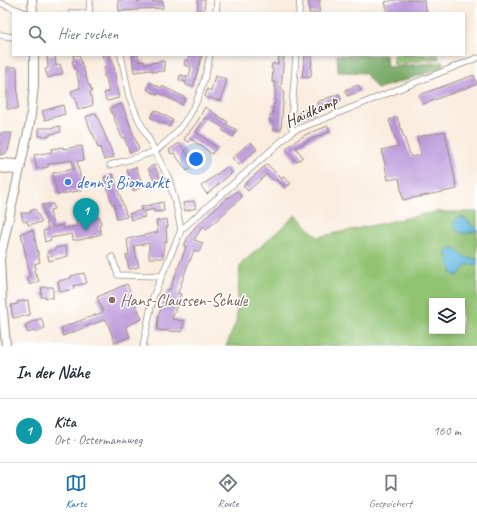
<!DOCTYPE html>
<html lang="de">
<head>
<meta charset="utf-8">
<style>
	body { margin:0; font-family:Caveat,sans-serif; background:#f6f6f7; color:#1f2937 }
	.controls { position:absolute; right:12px; bottom:12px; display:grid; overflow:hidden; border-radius:0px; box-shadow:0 2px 6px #0003 }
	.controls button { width:36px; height:36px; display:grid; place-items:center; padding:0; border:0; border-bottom:1px solid #e0e1e3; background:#fff; color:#1f2937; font:20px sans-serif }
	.you { position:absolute; left:196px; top:159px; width:14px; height:14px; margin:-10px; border:3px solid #fff; border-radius:50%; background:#1a73e8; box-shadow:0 0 0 6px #1a73e833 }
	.badge { display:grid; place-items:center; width:26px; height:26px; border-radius:50%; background:#1f6fb2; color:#fff; font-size:13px; font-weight:700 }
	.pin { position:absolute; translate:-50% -33px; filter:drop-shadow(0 1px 2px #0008) }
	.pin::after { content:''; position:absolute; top:21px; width:14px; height:12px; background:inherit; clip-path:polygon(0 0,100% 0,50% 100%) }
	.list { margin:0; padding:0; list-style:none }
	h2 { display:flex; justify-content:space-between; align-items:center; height:52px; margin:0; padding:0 16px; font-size:17px }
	h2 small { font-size:13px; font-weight:400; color:#747a83 }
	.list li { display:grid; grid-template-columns:26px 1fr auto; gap:12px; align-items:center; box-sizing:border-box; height:64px; padding:0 16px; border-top:1px solid #e0e1e3 }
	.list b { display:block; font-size:15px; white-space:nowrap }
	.list p { margin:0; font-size:13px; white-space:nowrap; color:#747a83 }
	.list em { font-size:13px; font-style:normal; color:#747a83 }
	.icon { flex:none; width:22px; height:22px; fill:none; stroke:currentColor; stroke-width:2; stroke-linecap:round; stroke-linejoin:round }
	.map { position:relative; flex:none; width:477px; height:346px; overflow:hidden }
	.search { position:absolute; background:#fff; box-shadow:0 2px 6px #0003; left:12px; right:12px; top:12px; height:44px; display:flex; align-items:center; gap:10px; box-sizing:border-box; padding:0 14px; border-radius:0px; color:#747a83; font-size:15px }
	.sheet { height:116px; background:#fff }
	nav { display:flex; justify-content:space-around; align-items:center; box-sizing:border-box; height:56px; border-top:1px solid #e0e1e3; background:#fff; font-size:11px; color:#747a83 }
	nav a { display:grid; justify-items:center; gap:2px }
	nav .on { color:#1f6fb2 }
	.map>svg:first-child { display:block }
	.green { fill:#92c373; stroke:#667648; fill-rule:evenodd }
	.forest { fill:#75a965; stroke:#586a42 }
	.water { fill:#64b8e0; stroke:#50717f }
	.building { fill:#b995d9 }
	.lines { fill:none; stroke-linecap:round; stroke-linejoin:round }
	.minor-casing { stroke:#9a8c7e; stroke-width:7 }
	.secondary-casing { stroke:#9a8c7e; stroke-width:10 }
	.minor { stroke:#fff; stroke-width:5.5 }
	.secondary { stroke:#fff; stroke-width:8 }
	.shop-dot { fill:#3f7fe0; stroke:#fff; stroke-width:1.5 }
	.education-dot { fill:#8d6e63; stroke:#fff; stroke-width:1.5 }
	.labels { text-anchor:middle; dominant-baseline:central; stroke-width:3; stroke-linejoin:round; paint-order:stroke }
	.street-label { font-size:17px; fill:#3b2a1e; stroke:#fff }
	.shop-label { font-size:17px; fill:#366cbe; stroke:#fff; text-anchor:start }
	.education-label { font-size:17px; fill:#785e54; stroke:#fff; text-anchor:start }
</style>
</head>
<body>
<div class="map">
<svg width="477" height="346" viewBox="0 0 477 346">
	<rect width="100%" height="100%" fill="#fff"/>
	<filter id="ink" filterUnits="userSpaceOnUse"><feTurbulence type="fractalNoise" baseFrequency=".025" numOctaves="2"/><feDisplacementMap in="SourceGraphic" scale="8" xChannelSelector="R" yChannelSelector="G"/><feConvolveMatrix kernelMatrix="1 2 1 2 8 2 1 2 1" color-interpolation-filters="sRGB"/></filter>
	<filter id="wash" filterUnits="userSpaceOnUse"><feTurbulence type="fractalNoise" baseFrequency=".012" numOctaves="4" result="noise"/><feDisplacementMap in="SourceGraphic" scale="16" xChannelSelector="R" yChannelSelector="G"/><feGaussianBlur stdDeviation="0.9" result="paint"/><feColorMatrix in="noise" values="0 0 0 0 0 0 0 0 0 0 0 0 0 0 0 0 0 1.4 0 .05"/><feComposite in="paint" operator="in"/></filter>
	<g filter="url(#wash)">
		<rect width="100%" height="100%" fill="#faeddf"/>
		<path class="green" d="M 393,55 L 438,55 L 439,59 L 393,64 Z
			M 435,212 L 477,212 L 477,346 L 226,346 L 236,323 L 240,265 L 296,215 L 318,237 ZM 432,301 L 462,301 L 462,331 L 432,331 Z"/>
		<path class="forest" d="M 337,55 L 386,55 L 387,67 L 443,62 L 444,68 L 377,89 L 365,73 L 338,72 Z"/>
		<path class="water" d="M 458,217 C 467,216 469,225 477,229 L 477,232 L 475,231 L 466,234 L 457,231 L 453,224 Z
			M 452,248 L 456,249 C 465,257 464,258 477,259 L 477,264 L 466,265 L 458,276 L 452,274 L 447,255 L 447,251 Z"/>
		<g id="blocks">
			<path class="building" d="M 118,0 L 138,0 L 138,2 L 163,1 L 163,8 L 138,9 L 138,10 L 119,11 Z
				M 198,0 L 205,0 L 204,13 L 197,13 Z
				M 309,0 L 320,0 L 319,13 L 309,13 Z
				M 395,0 L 424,0 L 427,13 L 388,13 L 385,2 Z
				M 47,55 L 55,55 L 56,66 L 60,64 L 63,73 L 48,78 L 45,69 L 48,68 Z
				M 73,55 L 79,55 L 89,86 L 90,85 L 92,92 L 90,92 L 93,105 L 78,110 L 75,97 L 73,97 L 71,91 L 80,88 L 76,69 L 75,70 L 72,61 L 74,61 Z
				M 102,55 L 110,55 L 114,67 L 117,88 L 119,98 L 108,101 L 106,100 L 104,93 L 109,92 L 106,77 L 104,77 L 104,68 L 106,67 Z
				M 132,55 L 138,55 L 139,62 L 144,61 L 145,64 L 164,61 L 165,71 L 153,72 L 152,70 L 134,72 Z
				M 189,55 L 202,55 L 193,87 L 186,85 L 186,82 L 179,80 L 180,75 L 189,77 L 191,67 L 184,65 L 185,60 L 188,61 Z
				M 279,55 L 284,55 L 281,90 L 284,90 L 281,130 L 273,129 L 273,122 L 270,122 L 270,115 L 273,115 L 273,104 L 275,104 L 275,82 L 272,82 L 273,69 L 271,69 L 272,64 L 278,64 Z
				M 305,55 L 312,55 L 311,77 L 302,77 Z
				M 7,67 L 17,67 L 18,109 L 7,109 Z
				M 474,75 L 477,84 L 423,104 L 419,95 Z
				M 215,76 L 227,79 L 221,101 L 205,97 L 207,89 L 211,91 Z
				M 150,82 L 161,88 L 162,86 L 186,98 L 182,105 L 159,93 L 158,95 L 147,90 Z
				M 358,85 L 361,91 L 347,96 L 345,90 Z
				M 339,94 L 341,100 L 319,108 L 317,102 Z
				M 122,104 L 139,149 L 130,153 L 124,137 L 122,138 L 110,108 Z
				M 63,105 L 65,114 L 45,120 L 42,111 Z
				M 205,107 L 228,122 L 226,124 L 237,130 L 233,137 L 222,130 L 224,128 L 205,117 L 196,132 L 217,147 L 212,154 L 191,139 L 188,142 L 184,139 L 197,122 Z
				M 313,107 L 315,113 L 301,118 L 299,112 Z
				M 155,110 L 173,120 L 169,127 L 165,123 L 163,124 L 150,117 Z
				M 96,113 L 114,157 L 104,160 L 100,147 L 98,148 L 93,133 L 92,134 L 86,117 Z
				M 397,117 L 411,157 L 421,155 L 417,137 L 445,131 L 457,189 L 403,200 L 399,178 L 388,180 L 382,150 L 398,146 L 389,120 Z
				M 60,126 L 61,132 L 50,134 L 50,136 L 39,136 L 39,128 L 50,128 Z
				M 328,126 L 330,132 L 309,140 L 296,148 L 303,157 L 296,162 L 286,149 L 297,140 L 307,134 Z
				M 0,133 L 12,133 L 8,151 L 6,153 L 0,155 Z
				M 251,142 L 257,149 L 239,165 L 232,158 Z
				M 179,143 L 195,165 L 187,171 L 174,153 L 171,154 L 169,150 Z
				M 82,146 L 84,160 L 77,161 L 83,190 L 57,195 L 53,173 L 74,169 L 72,160 L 48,164 L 48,167 L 37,169 L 34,155 L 52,152 L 51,149 L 63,147 L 63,149 Z
				M 267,164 L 282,179 L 283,177 L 291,183 L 286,188 L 276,180 L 274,181 L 267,174 L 248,191 L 243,186 Z
				M 154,165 L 160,177 L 154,180 L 148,168 Z
				M 136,167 L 143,186 L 134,191 L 127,170 Z
				M 227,167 L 232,173 L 207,194 L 201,186 Z
				M 113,174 L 127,217 L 117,219 L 114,204 L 112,204 L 104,177 Z
				M 237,191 L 242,197 L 206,230 L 203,226 L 194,240 L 203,243 L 199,252 L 194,250 L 190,261 L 189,261 L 178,293 L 181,294 L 172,319 L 184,321 L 182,332 L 157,330 L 158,317 L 168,289 L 170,290 L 175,276 L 186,247 L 184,246 L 187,239 L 195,227 L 228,197 L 229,198 Z
				M 194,201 L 196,208 L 185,211 L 183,203 Z
				M 163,202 L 164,211 L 154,212 L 154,209 L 143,212 L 145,217 L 131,220 L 129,214 L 142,210 L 141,207 Z
				M 49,204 L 53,204 L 54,209 L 50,210 L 50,211 L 53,227 L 63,225 L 63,229 L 77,226 L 76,220 L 82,219 L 82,221 L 100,217 L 101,224 L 99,225 L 101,234 L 80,240 L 73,240 L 72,234 L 50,238 L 51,240 L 45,242 L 43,231 L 48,230 L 42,205 Z
				M 35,209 L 42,222 L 28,225 L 27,221 L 23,221 L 21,213 L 31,213 L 30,211 Z
				M 167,219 L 168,227 L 166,227 L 167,242 L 164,242 L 163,258 L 149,258 L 149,243 L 134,246 L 139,267 L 129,269 L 126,255 L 129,255 L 127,239 L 158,232 L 156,221 Z
				M 33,230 L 40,262 L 35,264 L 36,269 L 34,270 L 39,281 L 30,285 L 27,278 L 30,276 L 21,233 Z
				M 66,246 L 68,256 L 49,261 L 47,252 L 55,250 L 55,248 Z
				M 84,273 L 87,283 L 73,286 L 74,289 L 60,292 L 58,281 L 71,278 L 71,276 Z
				M 127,284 L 142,319 L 126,326 L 130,337 L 115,343 L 106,319 L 63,336 L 61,328 L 103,312 L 97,297 Z
				M 42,287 L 53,287 L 53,298 L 41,297 Z
				M 28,300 L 30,315 L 13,318 L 11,305 L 18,304 L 17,302 Z
				M 41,318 L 45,328 L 37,332 L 36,330 L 28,333 L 25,325 Z"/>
		</g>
	</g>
	<g filter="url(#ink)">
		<use href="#blocks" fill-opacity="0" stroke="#9a8c7e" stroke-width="1"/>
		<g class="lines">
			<defs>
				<path id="minor" d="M 0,3 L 26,13
					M 71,13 L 87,13
					M 89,13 L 90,0
					M 216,13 L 217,0
					M 299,13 L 300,0
					M 0,35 L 13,37
					M 121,55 L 129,96 L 137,116 L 169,179 L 176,205 L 181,230 L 153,297 L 143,346
					M 293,131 L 291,124 L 296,55
					M 110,165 C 122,161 143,157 154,151 C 158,150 161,146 164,144 C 193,121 203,90 210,55
					M 181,230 L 293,131 L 477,58
					M 112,257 L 118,275 L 162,276"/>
				<path id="secondary" d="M 32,0 L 33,13
					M 0,163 L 16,164 L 21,167
					M 0,168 L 15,170 L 21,167
					M 6,346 L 2,300 L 0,259 L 30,123 L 34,85 L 34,55"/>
			</defs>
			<use href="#minor" class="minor-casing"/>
			<use href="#secondary" class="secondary-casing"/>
			<use href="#minor" class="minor"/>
			<use href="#secondary" class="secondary"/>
		</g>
	</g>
	<circle class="shop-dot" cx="68" cy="182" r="4"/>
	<circle class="education-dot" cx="112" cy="300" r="4"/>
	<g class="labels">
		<g class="street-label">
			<text transform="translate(311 111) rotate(-25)">Haidkamp</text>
		</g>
		<g class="shop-label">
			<text x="76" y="182">denn's Biomarkt</text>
		</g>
		<g class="education-label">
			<text x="120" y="300">Hans-Claussen-Schule</text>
		</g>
	</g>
</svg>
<div class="controls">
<button><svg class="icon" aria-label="layers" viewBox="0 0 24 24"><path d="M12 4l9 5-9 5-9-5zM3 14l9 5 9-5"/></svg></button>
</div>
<div class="you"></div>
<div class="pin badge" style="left:86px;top:231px;background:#0f9aa8">1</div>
<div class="search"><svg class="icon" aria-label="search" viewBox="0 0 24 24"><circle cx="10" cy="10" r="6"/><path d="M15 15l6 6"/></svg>Hier suchen</div>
</div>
<section class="sheet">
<h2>In der Nähe<small></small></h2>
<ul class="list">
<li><span class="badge" style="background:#0f9aa8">1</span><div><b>Kita</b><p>Ort · Ostermannweg</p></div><em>160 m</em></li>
</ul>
</section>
<nav>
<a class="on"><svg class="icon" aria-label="map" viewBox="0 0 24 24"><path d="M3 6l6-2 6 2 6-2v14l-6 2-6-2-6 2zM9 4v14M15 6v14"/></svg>Karte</a>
<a><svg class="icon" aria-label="directions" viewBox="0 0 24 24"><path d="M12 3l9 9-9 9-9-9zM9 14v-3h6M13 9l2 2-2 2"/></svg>Route</a>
<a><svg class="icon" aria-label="saved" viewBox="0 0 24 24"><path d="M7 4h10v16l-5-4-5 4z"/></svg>Gespeichert</a>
</nav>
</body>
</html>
